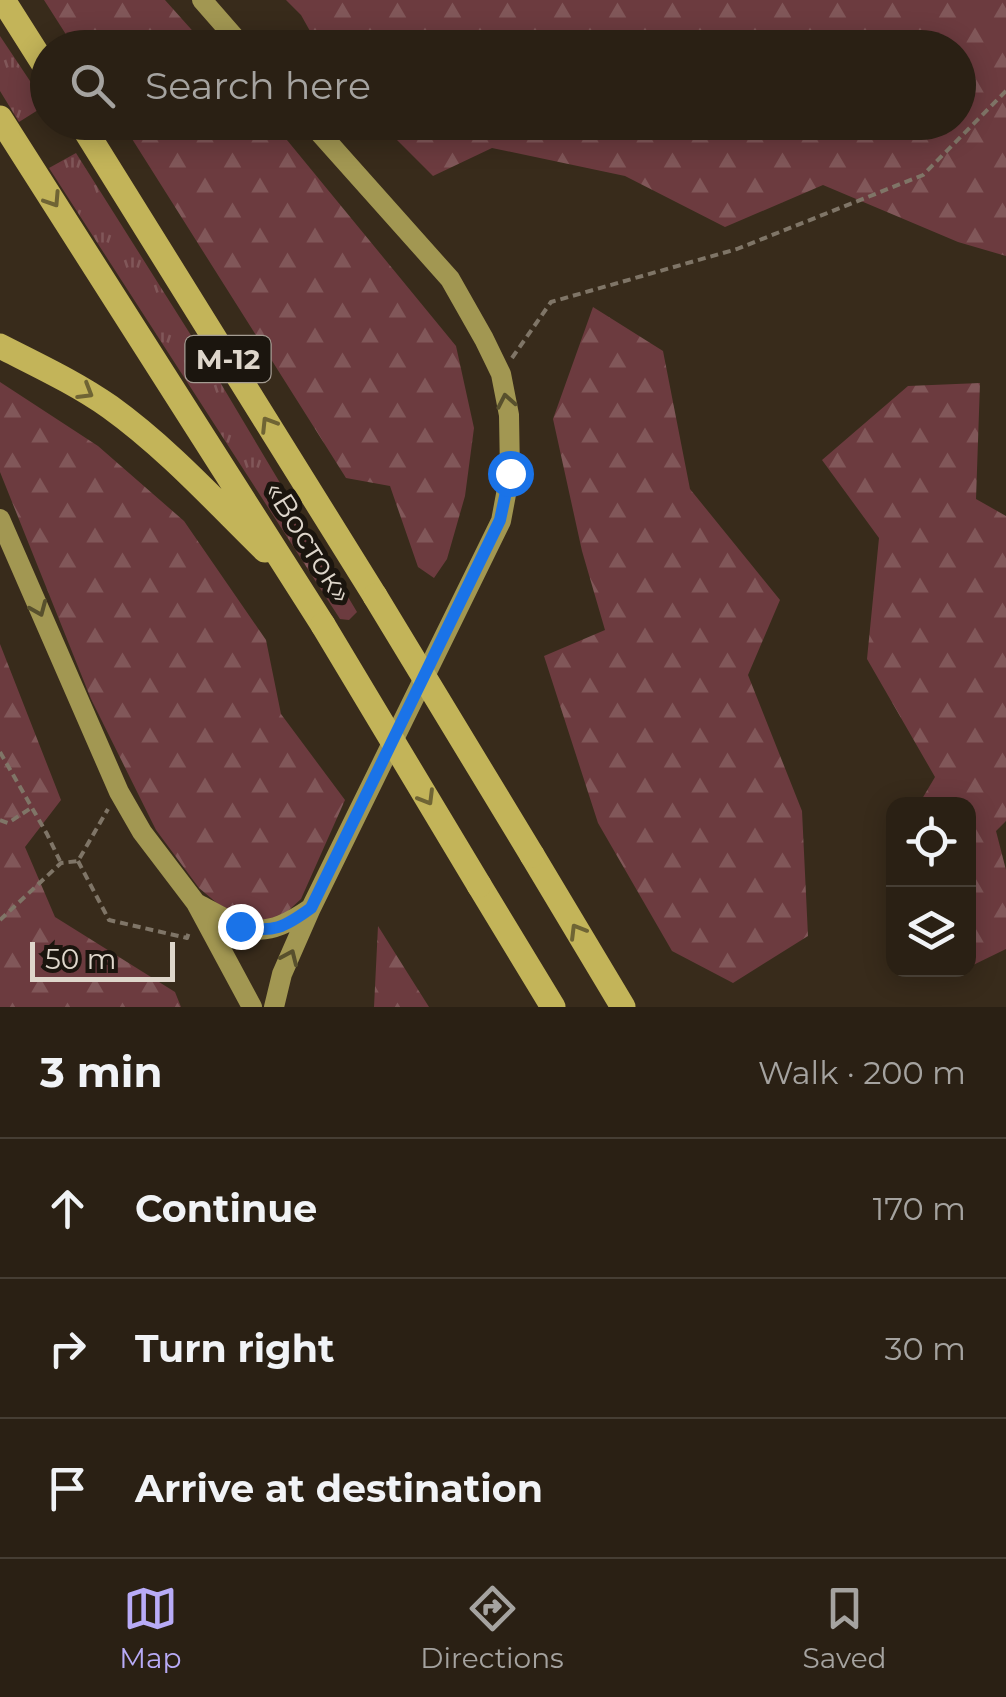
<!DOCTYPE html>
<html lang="en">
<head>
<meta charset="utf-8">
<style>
	body { margin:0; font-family:Montserrat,sans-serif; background:#32281d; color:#f1f3f6 }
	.controls { position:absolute; right:30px; bottom:30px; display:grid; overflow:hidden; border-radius:20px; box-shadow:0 5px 25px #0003 }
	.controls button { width:90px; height:90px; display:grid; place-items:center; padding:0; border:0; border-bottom:2px solid #463e34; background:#2a2014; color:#f1f3f6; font:50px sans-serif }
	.scale { position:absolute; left:30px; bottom:25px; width:145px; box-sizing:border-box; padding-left:10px; border:5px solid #ded6cb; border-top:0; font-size:28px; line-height:35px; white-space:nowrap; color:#ded6cb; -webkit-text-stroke:8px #1b150e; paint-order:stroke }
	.stop { position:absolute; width:30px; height:30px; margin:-22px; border:8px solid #1a73e8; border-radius:50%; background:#fff }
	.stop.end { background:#1a73e8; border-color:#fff; box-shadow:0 2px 10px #0008 }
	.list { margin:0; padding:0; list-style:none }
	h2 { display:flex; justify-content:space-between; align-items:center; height:130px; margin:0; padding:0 40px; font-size:42px }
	h2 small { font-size:32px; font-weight:400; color:#a5a3a0 }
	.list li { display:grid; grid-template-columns:65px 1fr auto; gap:30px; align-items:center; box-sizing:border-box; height:140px; padding:0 40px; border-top:2px solid #463e34 }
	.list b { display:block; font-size:38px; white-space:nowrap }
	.list em { font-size:32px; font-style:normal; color:#a5a3a0 }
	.icon { flex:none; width:55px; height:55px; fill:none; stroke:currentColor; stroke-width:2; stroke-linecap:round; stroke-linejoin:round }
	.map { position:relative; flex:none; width:1006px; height:1007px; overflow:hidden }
	.search { position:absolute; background:#2a2014; box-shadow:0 5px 25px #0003; left:30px; right:30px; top:30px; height:110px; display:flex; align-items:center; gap:25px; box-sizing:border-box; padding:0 35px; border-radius:55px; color:#a5a3a0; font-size:38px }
	.sheet { height:550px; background:#2a2014 }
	nav { display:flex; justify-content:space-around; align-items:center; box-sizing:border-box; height:140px; border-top:2px solid #463e34; background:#2a2014; font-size:28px; color:#a5a3a0 }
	nav a { display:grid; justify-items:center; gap:5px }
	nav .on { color:#b8abf7 }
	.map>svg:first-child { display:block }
	.grass { fill:url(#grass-tufts) }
	.forest { fill:url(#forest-firs) }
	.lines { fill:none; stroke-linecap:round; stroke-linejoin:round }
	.path { stroke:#7f7567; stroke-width:4; stroke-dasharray:8 5; stroke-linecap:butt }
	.secondary { stroke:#a29752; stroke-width:20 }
	.primary { stroke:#c3b459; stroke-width:25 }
	.primary-bridge { stroke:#c3b459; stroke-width:25 }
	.oneway { stroke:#6f6434 }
	.oneway2 { stroke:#58502d }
	.route { stroke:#1a73e8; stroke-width:12 }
	.labels { text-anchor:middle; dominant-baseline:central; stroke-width:10; stroke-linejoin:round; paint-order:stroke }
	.shield { fill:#1b150e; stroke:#a49c92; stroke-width:2.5 }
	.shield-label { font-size:28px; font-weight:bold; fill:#ded6cb }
	.street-label { font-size:30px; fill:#ded6cb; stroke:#1b150e }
</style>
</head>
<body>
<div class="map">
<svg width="1006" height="1007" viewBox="0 0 1006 1007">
	<defs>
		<pattern id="grass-tufts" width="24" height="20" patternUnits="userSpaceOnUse" patternTransform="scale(2.5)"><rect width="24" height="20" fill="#6c3b3f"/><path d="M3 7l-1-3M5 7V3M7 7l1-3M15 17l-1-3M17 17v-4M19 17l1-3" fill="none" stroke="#815759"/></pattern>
		<pattern id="forest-firs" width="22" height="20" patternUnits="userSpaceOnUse" patternTransform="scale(2.5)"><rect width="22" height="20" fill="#6c3b3f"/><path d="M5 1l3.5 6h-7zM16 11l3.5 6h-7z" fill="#815759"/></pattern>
	</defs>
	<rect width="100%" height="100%" fill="#382b1b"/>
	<path class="grass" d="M 0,36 L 46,105 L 19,122 L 0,91 Z
		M 76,153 L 211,367 L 357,612 L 349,620 L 340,619 L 49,168 Z"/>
	<path class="forest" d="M 44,0 L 165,0 L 207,47 L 74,47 Z
		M 286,0 L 1006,0 L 1006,256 L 958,242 L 823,185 L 725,227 L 625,176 L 492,148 L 433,176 L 380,123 L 958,122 L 958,48 L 319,47 L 301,15 Z
		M 122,123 L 273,123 L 456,346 L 474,428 L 465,496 L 447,559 L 434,578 L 418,567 L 390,486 L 346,478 Z
		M 593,307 L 663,351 L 690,489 L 780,600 L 748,675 L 802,811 L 808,936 L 733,983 L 672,951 L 598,823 L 544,656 L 605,630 L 582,551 L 553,419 Z
		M 0,382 L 98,446 L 184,521 L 266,640 L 281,714 L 345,800 L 301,899 L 276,922 L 237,920 L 199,888 L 156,830 L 91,699 L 0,472 Z
		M 980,383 L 976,499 L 1006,516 L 1006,821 L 996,831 L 1006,870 L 1006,949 L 969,967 L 968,804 L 919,804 L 935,777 L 867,659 L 879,538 L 822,460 L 908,386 Z
		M 0,644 L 61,800 L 25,847 L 55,917 L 175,992 L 181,1007 L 0,1007 Z
		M 378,926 L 429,1007 L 374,1007 Z"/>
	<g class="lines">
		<path class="path" d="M 512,358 L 551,302 L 737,249 L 923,175 L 1006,91
			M 0,752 L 47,834 L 60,861
			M 0,820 L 8,823 L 31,808
			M 78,861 L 109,920 L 187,938 L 189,932
			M 0,920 L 61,863 L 78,861 L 108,809"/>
		<path class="secondary" d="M 202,0 L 244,48
			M 0,519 L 119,792 L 142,832 L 196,903 L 252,1007
			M 198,904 C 248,931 260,943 311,908
			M 274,1007 L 282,974 L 311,908 L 501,521 L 510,473 L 509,415 L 501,374 L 484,339 L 450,279 L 310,122"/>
		<path class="primary" d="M 3,0 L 48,71
			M 0,118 L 323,625
			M 80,122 L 375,596
			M 0,346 C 37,365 76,383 110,407 C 167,448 215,501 265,550
			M 532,855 L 623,1007
			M 479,885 L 553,1007"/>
		<path class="primary-bridge" d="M 375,596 L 532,855
			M 323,625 L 479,885"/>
	</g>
	<defs><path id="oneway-chevron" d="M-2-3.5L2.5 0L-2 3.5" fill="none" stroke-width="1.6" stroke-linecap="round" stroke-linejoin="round" transform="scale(2.5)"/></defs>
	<g class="oneway">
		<use href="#oneway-chevron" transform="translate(53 200) rotate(57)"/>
		<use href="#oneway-chevron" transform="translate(86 392) rotate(31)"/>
		<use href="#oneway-chevron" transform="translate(268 424) rotate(-122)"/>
		<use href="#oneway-chevron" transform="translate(427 798) rotate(59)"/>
		<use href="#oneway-chevron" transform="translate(577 931) rotate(-121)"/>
	</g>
	<g class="oneway2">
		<use href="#oneway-chevron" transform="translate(506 401) rotate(-101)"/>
		<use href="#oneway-chevron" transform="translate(39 609) rotate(67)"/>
		<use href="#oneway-chevron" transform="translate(290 957) rotate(-66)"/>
	</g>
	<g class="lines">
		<path class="route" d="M 240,926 C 273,934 285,927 311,908 L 500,520 L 510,473"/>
	</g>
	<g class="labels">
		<rect class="shield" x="185.5" y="336" width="85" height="46" rx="8"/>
		<g class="shield-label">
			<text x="228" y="359">М-12</text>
		</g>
		<g class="street-label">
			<text transform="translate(309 542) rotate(58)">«Восток»</text>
		</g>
	</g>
</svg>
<div class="controls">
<button><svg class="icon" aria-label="locate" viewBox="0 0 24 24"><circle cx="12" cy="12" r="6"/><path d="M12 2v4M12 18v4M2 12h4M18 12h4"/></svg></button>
<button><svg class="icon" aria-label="layers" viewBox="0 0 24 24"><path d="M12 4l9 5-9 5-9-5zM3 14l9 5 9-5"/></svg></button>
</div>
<div class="scale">50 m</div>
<div class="stop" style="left:510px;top:473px"></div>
<div class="stop end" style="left:240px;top:926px"></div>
<div class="search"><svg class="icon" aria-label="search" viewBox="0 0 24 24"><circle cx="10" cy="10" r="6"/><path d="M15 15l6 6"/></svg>Search here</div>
</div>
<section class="sheet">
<h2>3 min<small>Walk · 200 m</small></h2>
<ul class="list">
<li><svg class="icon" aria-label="ahead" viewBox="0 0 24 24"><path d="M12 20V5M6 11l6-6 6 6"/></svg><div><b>Continue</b></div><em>170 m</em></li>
<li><svg class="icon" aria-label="right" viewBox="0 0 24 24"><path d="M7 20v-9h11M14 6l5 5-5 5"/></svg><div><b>Turn right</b></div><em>30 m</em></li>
<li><svg class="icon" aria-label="arrive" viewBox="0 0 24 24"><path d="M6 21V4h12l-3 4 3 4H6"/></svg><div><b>Arrive at destination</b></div></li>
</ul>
</section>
<nav>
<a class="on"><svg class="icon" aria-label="map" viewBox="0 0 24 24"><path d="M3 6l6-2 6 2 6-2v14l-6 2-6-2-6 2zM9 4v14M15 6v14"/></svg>Map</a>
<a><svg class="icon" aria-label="directions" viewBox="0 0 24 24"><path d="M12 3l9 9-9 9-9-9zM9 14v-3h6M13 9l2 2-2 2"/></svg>Directions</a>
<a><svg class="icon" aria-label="saved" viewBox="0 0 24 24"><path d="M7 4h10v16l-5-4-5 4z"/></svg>Saved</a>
</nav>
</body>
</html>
